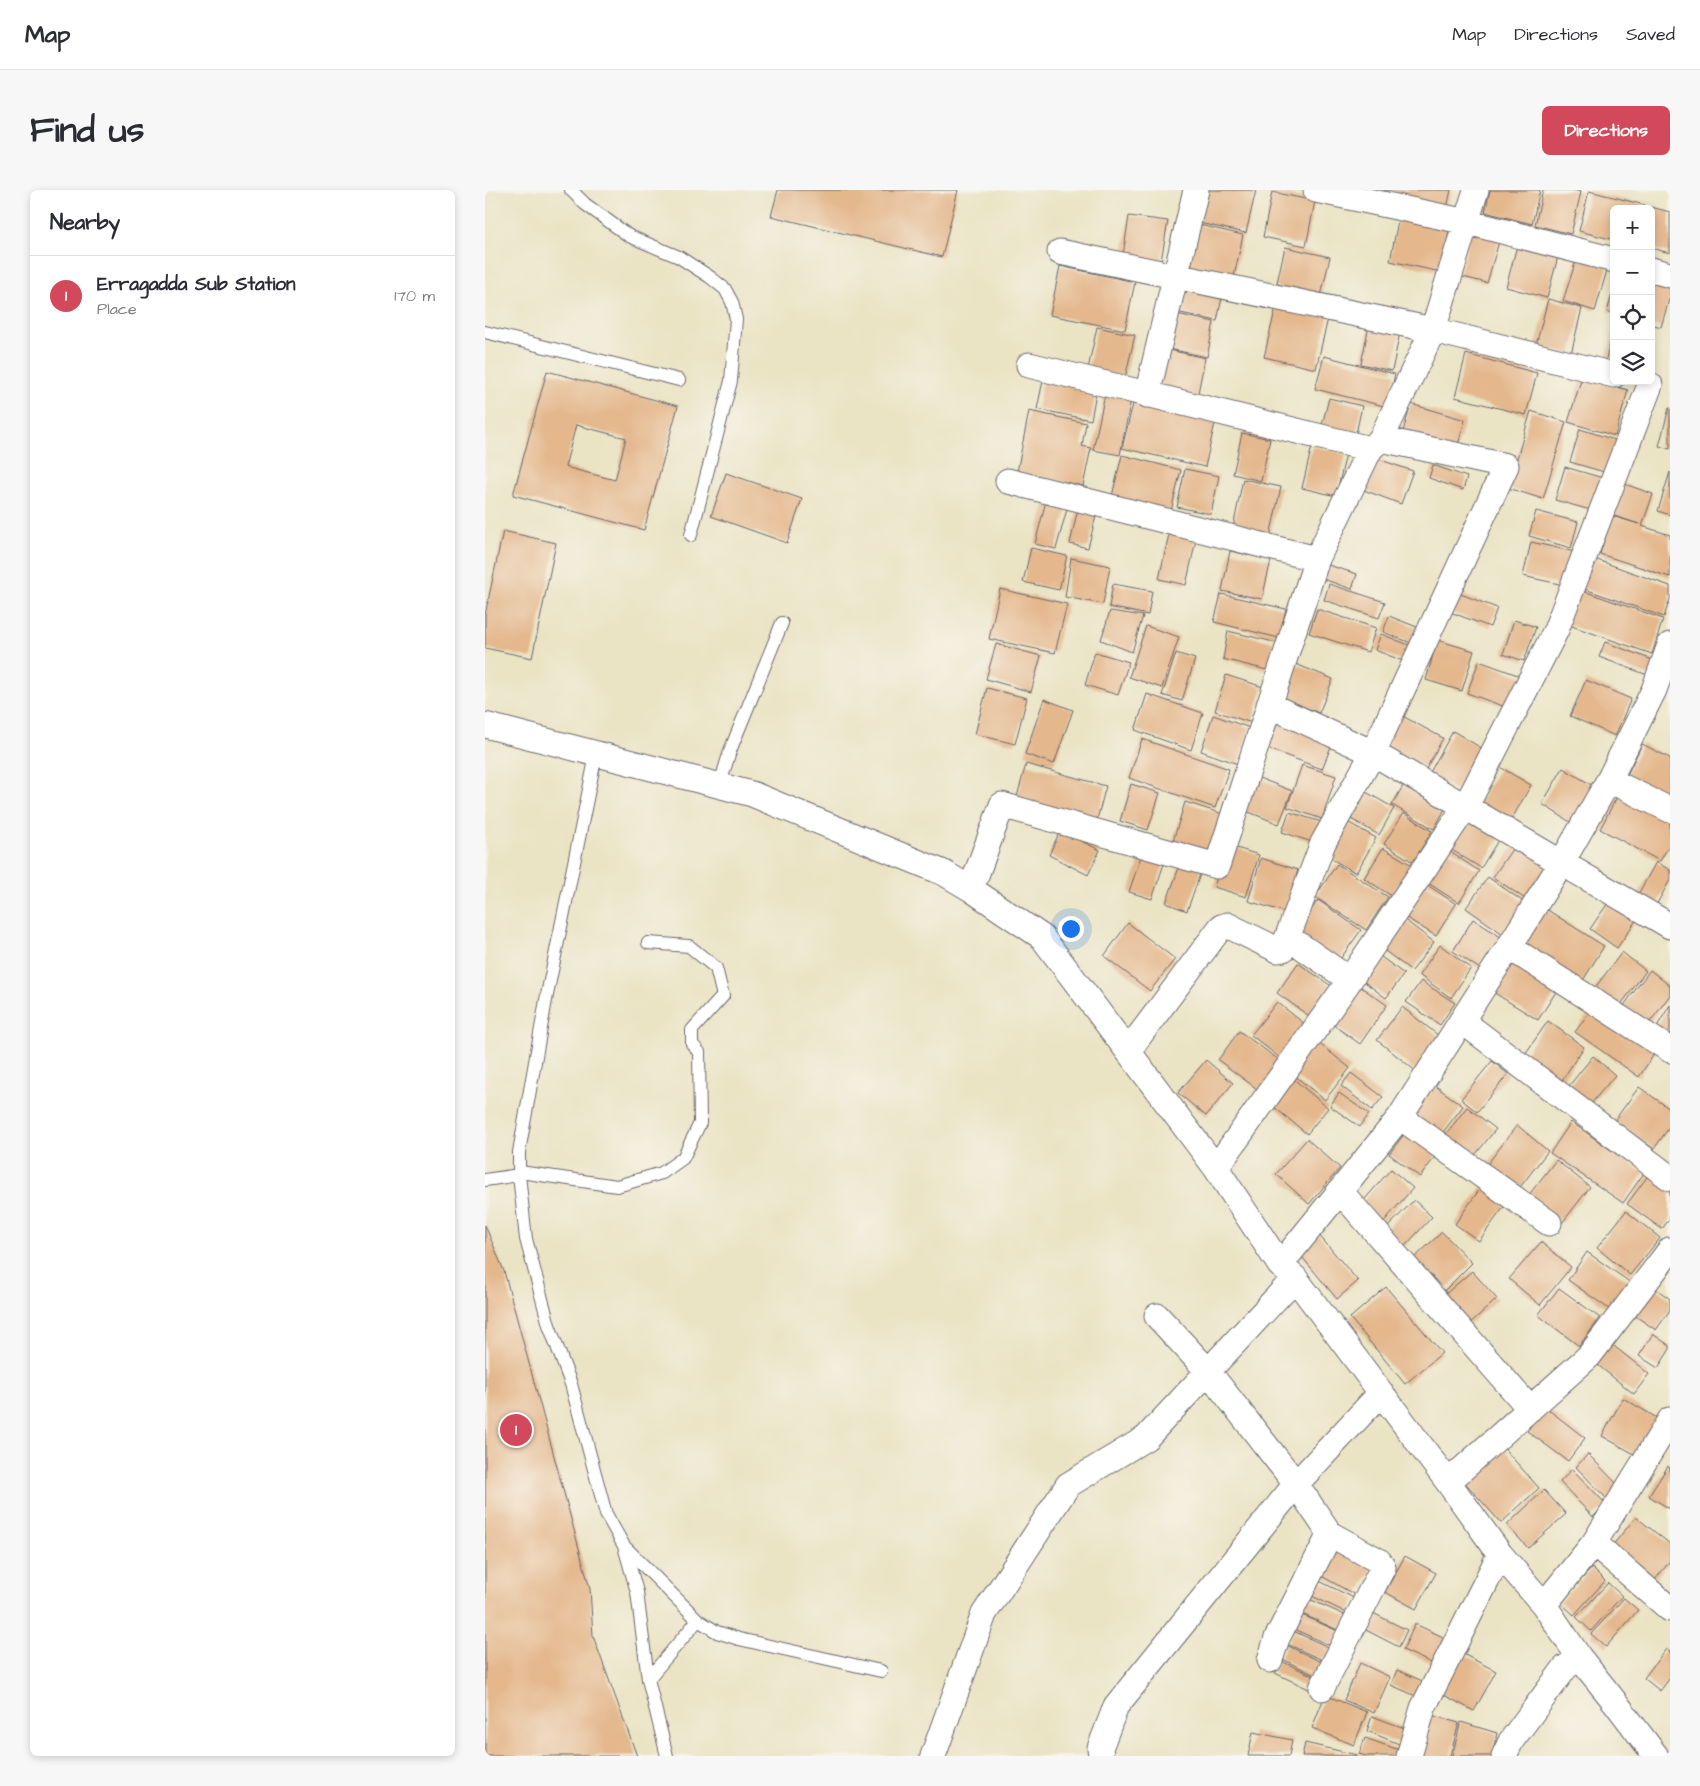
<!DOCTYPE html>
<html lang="en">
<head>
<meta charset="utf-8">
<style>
	body { margin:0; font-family:"Architects Daughter",sans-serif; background:#f7f7f7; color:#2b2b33 }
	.controls { position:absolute; right:15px; top:15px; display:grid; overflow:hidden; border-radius:8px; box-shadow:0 2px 8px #0003 }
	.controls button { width:45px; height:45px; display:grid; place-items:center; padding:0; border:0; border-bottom:1px solid #e1e1e2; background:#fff; color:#2b2b33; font:25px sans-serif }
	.you { position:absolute; left:585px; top:738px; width:18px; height:18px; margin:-12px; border:4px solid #fff; border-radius:50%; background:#1a73e8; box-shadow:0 0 0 8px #1a73e833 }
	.badge { display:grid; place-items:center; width:32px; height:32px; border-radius:50%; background:#d1495b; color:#fff; font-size:16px; font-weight:700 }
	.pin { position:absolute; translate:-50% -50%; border:2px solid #fff; box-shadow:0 1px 5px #0006 }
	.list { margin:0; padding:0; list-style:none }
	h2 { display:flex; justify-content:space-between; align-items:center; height:65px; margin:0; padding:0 20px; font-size:21px }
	h2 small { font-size:16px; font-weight:400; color:#7c7c81 }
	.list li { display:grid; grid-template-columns:32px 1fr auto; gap:15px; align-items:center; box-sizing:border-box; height:80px; padding:0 20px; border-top:1px solid #e1e1e2 }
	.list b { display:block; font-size:19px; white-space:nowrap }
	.list p { margin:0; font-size:16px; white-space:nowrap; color:#7c7c81 }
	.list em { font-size:16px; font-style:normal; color:#7c7c81 }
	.icon { flex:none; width:28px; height:28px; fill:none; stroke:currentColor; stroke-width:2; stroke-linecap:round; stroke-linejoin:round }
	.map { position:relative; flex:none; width:1185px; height:1566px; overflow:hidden; border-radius:8px }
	header { display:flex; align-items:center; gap:30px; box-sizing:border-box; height:70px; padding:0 25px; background:#fff; border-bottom:1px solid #e1e1e2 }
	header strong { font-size:24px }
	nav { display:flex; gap:28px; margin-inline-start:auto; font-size:18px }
	.intro { display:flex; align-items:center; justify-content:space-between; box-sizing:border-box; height:120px; padding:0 30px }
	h1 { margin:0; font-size:35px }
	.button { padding:12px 22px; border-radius:8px; background:#d1495b; color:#fff; font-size:18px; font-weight:700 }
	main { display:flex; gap:30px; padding:0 30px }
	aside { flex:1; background:#fff; border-radius:8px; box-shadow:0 2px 8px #0003 }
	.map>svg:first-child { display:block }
	.building { fill:#e4b78c; fill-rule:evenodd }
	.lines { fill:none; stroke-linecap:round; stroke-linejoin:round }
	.service-casing { stroke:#68666b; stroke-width:14 }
	.minor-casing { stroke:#68666b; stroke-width:27 }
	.service { stroke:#fff; stroke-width:12 }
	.minor { stroke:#fff; stroke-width:25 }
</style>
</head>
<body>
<header>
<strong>Map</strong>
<nav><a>Map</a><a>Directions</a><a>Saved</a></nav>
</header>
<div class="intro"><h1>Find us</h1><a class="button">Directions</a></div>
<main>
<aside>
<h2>Nearby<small></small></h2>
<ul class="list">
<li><span class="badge">1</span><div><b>Erragadda Sub Station</b><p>Place</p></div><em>170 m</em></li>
</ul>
</aside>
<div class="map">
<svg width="1185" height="1566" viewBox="0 0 1185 1566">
	<rect width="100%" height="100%" fill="#f7f3e8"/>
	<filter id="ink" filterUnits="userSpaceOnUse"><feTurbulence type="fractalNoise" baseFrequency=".02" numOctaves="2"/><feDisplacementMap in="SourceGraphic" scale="10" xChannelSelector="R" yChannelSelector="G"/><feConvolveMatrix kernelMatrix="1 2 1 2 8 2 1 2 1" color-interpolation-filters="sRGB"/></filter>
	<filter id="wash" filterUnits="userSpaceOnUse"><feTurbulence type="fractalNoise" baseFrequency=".0096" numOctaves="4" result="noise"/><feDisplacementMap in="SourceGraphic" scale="20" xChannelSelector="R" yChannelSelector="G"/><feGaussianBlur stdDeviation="1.12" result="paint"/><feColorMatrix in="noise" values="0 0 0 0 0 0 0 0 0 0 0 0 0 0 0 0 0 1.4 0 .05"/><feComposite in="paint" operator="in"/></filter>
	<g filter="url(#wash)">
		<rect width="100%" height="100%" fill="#eae3c4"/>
		<g id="blocks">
			<path class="building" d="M 293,0 L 473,0 L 457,67 L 286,26 Z
				M 721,0 L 771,0 L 761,43 L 714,33 Z
				M 899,0 L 966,0 L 962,18 L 898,4 Z
				M 1005,0 L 1055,0 L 1047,34 L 1000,22 Z
				M 1058,0 L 1088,0 L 1096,2 L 1086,44 L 1050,35 Z
				M 1104,1 L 1160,15 L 1159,19 L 1129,19 L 1129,50 L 1094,41 Z
				M 787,2 L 830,11 L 821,56 L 778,47 Z
				M 1166,17 L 1185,22 L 1185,63 L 1166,58 Z
				M 644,26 L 683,31 L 676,71 L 638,65 Z
				M 914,26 L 965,37 L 956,82 L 905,71 Z
				M 710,34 L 758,45 L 748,91 L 700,81 Z
				M 987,40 L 1015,48 L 1002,93 L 974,86 Z
				M 1033,52 L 1074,63 L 1062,108 L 1021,97 Z
				M 800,57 L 845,67 L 836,106 L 791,97 Z
				M 1092,67 L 1123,77 L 1110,121 L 1078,111 Z
				M 575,76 L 650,92 L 640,140 L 565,125 Z
				M 1166,93 L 1185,98 L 1185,106 L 1176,137 L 1166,134 Z
				M 692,99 L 737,108 L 732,131 L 687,121 Z
				M 1128,101 L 1129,101 L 1129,123 L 1122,122 Z
				M 1063,109 L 1097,118 L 1086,164 L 1051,155 Z
				M 792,112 L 844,124 L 831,179 L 779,167 Z
				M 687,123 L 729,132 L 722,167 L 679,158 Z
				M 884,135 L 915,142 L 907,181 L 876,174 Z
				M 612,137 L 650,145 L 640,188 L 603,179 Z
				M 1128,142 L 1129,142 L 1129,175 L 1120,173 Z
				M 680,159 L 720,168 L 712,208 L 671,199 Z
				M 981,164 L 1052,183 L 1041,225 L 970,207 Z
				M 839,166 L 910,184 L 903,217 L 830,199 Z
				M 62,181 L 193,216 L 159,340 L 28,305 ZM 91,235 L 141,248 L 130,290 L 80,277 Z
				M 559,186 L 612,197 L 606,230 L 552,219 Z
				M 1097,187 L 1143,200 L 1130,246 L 1083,232 Z
				M 620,204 L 646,209 L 635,265 L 608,260 Z
				M 844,208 L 877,216 L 870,248 L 836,239 Z
				M 648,214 L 730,233 L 720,277 L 637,258 Z
				M 926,214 L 980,230 L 971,262 L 917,245 Z
				M 1184,218 L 1185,218 L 1185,259 L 1174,256 Z
				M 544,221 L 601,233 L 597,256 L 606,258 L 598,296 L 532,282 Z
				M 1046,221 L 1081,232 L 1058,309 L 1023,298 Z
				M 1095,239 L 1136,252 L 1126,284 L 1085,272 Z
				M 757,243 L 785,249 L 776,291 L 748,284 Z
				M 827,256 L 861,264 L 851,306 L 817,298 Z
				M 637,265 L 696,280 L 686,321 L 627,306 Z
				M 887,267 L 928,281 L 916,314 L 876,299 Z
				M 948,275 L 982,287 L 978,300 L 944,288 Z
				M 1080,277 L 1118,288 L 1109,321 L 1070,310 Z
				M 700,279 L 734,286 L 726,324 L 692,317 Z
				M 1185,282 L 1185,325 L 1173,321 Z
				M 241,283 L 317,309 L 302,353 L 226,326 Z
				M 758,289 L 796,297 L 785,346 L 748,338 Z
				M 1131,291 L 1168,304 L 1157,336 L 1185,345 L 1185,387 L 1115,364 L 1127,326 L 1154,334 L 1120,323 Z
				M 562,307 L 584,312 L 571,359 L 550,354 Z
				M 593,318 L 612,322 L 603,358 L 585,354 Z
				M 1051,321 L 1093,332 L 1086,358 L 1044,346 Z
				M 18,341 L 71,353 L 47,468 L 0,458 L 0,425 Z
				M 684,344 L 711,350 L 701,395 L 674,389 Z
				M 1046,352 L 1090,362 L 1083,396 L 1038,386 Z
				M 546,358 L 582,366 L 574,400 L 538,392 Z
				M 745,361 L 786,370 L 777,409 L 737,401 Z
				M 1104,367 L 1185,396 L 1185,409 L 1179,427 L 1094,397 Z
				M 586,368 L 625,376 L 618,414 L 580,407 Z
				M 840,374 L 872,384 L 867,399 L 835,388 Z
				M 628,394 L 667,401 L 663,425 L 624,417 Z
				M 844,394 L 900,412 L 894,428 L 839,410 Z
				M 1090,398 L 1178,429 L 1167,464 L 1078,433 Z
				M 515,399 L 582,414 L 570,463 L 504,449 Z
				M 973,403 L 1012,418 L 1005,437 L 965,422 Z
				M 736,404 L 801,419 L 794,448 L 729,432 Z
				M 832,419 L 891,438 L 883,462 L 824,443 Z
				M 625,421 L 658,426 L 647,462 L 616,450 Z
				M 904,426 L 937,439 L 931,455 L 898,442 Z
				M 1029,430 L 1051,437 L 1039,471 L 1018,464 Z
				M 661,436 L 694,447 L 677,498 L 644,487 Z
				M 743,441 L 797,454 L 790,482 L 738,469 Z
				M 896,444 L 929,457 L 923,473 L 890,460 Z
				M 952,450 L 989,461 L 977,501 L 941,490 Z
				M 1120,452 L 1173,472 L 1168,487 L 1114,467 Z
				M 511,454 L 556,466 L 546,502 L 501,489 Z
				M 610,462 L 644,472 L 633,505 L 600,495 Z
				M 691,463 L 710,469 L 697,511 L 677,505 Z
				M 994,471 L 1038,487 L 1026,519 L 982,503 Z
				M 808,473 L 848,489 L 834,523 L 794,507 Z
				M 741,485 L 778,497 L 767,533 L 730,521 Z
				M 1101,490 L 1146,509 L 1130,546 L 1085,526 Z
				M 502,498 L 542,508 L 530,554 L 490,544 Z
				M 662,504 L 718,523 L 706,560 L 650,540 Z
				M 559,509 L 588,520 L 569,574 L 540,564 Z
				M 912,523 L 958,548 L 941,579 L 896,554 Z
				M 728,525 L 765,538 L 753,574 L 716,561 Z
				M 792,528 L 849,549 L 837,579 L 781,558 Z
				M 968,541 L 1003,562 L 979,605 L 944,584 Z
				M 657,549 L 744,579 L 730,618 L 644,588 Z
				M 1157,554 L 1185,568 L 1185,614 L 1139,591 Z
				M 541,574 L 621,596 L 610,637 L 530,614 Z
				M 817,575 L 851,586 L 837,629 L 802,617 Z
				M 1015,577 L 1046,595 L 1025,632 L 993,614 Z
				M 1078,578 L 1115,600 L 1093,637 L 1057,614 Z
				M 769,586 L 807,601 L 794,634 L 756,619 Z
				M 923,587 L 965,610 L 949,639 L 907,615 Z
				M 646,594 L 675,603 L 663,640 L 635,631 Z
				M 874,598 L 909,618 L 894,645 L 859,625 Z
				M 1135,601 L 1185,627 L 1185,654 L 1175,671 L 1115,639 Z
				M 700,612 L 741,625 L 728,665 L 688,651 Z
				M 804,622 L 837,632 L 830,653 L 797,642 Z
				M 983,622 L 1017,644 L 996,678 L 962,657 Z
				M 918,623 L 947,641 L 928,672 L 899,654 Z
				M 859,630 L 891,648 L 871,683 L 840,665 Z
				M 575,641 L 615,660 L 603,685 L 564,665 Z
				M 1032,652 L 1067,676 L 1043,711 L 1008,687 Z
				M 742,655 L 774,665 L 761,707 L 729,697 Z
				M 898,658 L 927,675 L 908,707 L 879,688 Z
				M 961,659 L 994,681 L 974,713 L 940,691 Z
				M 658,660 L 681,668 L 667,709 L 644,702 Z
				M 776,668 L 813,680 L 800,722 L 763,711 Z
				M 696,672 L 717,679 L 702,721 L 681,713 Z
				M 1171,672 L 1185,680 L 1185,690 L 1169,719 L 1151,708 Z
				M 852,674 L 903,707 L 881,740 L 830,707 Z
				M 1003,687 L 1040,713 L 1018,744 L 981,718 Z
				M 938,692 L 971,714 L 951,746 L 917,725 Z
				M 1127,707 L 1154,726 L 1132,758 L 1105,739 Z
				M 833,710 L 876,740 L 853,772 L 811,742 Z
				M 1061,719 L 1119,756 L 1097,792 L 1038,755 Z
				M 917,728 L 949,752 L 927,781 L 896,758 Z
				M 988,729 L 1022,751 L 1001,783 L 968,761 Z
				M 643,733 L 690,769 L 665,801 L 619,766 Z
				M 955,755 L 986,778 L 966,808 L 934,785 Z
				M 1137,762 L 1161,781 L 1134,817 L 1109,799 Z
				M 891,763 L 919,784 L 901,808 L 873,787 Z
				M 1031,766 L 1076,794 L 1053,830 L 1008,802 Z
				M 813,773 L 852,800 L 831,831 L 792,803 Z
				M 1165,780 L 1185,796 L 1185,805 L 1162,836 L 1137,818 Z
				M 936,791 L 970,813 L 955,835 L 921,812 Z
				M 870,793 L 902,815 L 875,854 L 843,831 Z
				M 792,812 L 826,839 L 800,872 L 766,845 Z
				M 1110,814 L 1173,858 L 1154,887 L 1090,842 Z
				M 1185,815 L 1185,853 L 1168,843 Z
				M 917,817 L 958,849 L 932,882 L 892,850 Z
				M 1063,831 L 1099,857 L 1077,890 L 1040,864 Z
				M 754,841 L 801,875 L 779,904 L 733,870 Z
				M 831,851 L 865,878 L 840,910 L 806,883 Z
				M 1108,866 L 1130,885 L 1105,915 L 1083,897 Z
				M 721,870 L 748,893 L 721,926 L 693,903 Z
				M 1007,871 L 1023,884 L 992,922 L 976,909 Z
				M 866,883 L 898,907 L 887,920 L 856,896 Z
				M 805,886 L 843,918 L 822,944 L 783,912 Z
				M 945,892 L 978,916 L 955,946 L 923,921 Z
				M 1154,897 L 1185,919 L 1185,936 L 1169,959 L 1129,931 Z
				M 854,903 L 884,924 L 875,937 L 845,916 Z
				M 982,917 L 1011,939 L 986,970 L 958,948 Z
				M 1086,932 L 1159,983 L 1138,1013 L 1065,963 Z
				M 1032,935 L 1063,961 L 1032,1001 L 1001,976 Z
				M 923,939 L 953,963 L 935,987 L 904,964 Z
				M 822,949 L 855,978 L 824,1014 L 791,984 Z
				M 1071,970 L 1105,997 L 1077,1033 L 1043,1006 Z
				M 906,979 L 928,998 L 895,1036 L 873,1017 Z
				M 1165,983 L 1185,998 L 1185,1028 L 1177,1039 L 1142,1014 Z
				M 999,993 L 1024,1010 L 994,1051 L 970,1034 Z
				M 929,1010 L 947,1027 L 920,1056 L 902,1038 Z
				M 1141,1021 L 1175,1048 L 1145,1085 L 1112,1058 Z
				M 0,1035 L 19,1081 L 105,1399 L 108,1446 L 152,1566 L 0,1566 Z
				M 957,1042 L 987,1073 L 957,1103 L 926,1071 Z
				M 833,1044 L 873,1091 L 852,1109 L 813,1062 Z
				M 1056,1052 L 1086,1077 L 1055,1115 L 1024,1089 Z
				M 1102,1062 L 1146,1093 L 1127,1121 L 1083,1090 Z
				M 987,1081 L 1012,1109 L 983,1135 L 958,1106 Z
				M 1163,1093 L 1185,1109 L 1185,1120 L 1171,1140 L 1143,1121 Z
				M 901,1097 L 957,1163 L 920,1194 L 865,1128 Z
				M 1074,1098 L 1115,1128 L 1094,1156 L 1053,1125 Z
				M 1168,1144 L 1185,1156 L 1185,1159 L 1173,1178 L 1154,1166 Z
				M 1124,1152 L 1164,1184 L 1149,1204 L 1109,1172 Z
				M 1138,1208 L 1172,1228 L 1151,1265 L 1117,1246 Z
				M 1060,1217 L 1100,1248 L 1083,1271 L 1042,1241 Z
				M 1015,1254 L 1054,1298 L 1016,1333 L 976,1288 Z
				M 1103,1264 L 1137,1299 L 1124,1311 L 1091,1277 Z
				M 1183,1276 L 1185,1278 L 1185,1319 L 1164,1306 Z
				M 1087,1279 L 1121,1314 L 1108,1327 L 1075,1292 Z
				M 1059,1300 L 1081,1324 L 1043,1358 L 1022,1335 Z
				M 1151,1327 L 1185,1354 L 1185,1371 L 1169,1391 L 1126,1357 Z
				M 848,1355 L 888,1377 L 872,1406 L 833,1384 Z
				M 920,1366 L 951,1383 L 931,1419 L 900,1402 Z
				M 1107,1378 L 1120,1391 L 1089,1425 L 1075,1412 Z
				M 830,1389 L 871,1409 L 864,1424 L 823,1404 Z
				M 1123,1393 L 1137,1406 L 1106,1441 L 1091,1427 Z
				M 822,1408 L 864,1427 L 857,1442 L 815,1423 Z
				M 1139,1408 L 1153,1420 L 1121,1457 L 1106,1444 Z
				M 882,1420 L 922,1440 L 914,1457 L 873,1436 Z
				M 815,1424 L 857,1443 L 850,1458 L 809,1439 Z
				M 930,1434 L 969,1452 L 957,1478 L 918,1460 Z
				M 808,1441 L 850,1460 L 844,1473 L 802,1454 Z
				M 801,1455 L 843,1475 L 836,1488 L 795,1468 Z
				M 1181,1459 L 1185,1462 L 1185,1488 L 1175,1501 L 1159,1488 Z
				M 976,1463 L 1011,1481 L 989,1521 L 955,1503 Z
				M 794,1470 L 835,1489 L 830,1502 L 788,1482 Z
				M 875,1473 L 905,1487 L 889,1523 L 859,1510 Z
				M 912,1480 L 947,1495 L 940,1510 L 906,1495 Z
				M 840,1505 L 882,1522 L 869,1555 L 827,1538 Z
				M 938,1523 L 974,1533 L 965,1566 L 926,1566 Z
				M 887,1526 L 930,1542 L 924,1558 L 882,1541 Z
				M 976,1532 L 1012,1543 L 1007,1566 L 967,1566 Z
				M 768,1542 L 807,1550 L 804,1566 L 763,1566 Z
				M 880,1548 L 920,1562 L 918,1566 L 881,1566 L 874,1564 Z
				M 820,1553 L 872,1565 L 872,1566 L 817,1566 Z"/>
		</g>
	</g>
	<g filter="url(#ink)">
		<use href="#blocks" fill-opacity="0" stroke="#68666b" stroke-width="1"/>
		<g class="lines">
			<defs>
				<path id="service" d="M 86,0 L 100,14 L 144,46 L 194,67 L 225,87 L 240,99 L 247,112 L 251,129 L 246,191 L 206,345
					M 0,142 L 194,190
					M 111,565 L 61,810 L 34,962 L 34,985 L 41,1049 L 64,1135 L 86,1194 L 121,1324 L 139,1356 L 152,1402 L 163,1489 L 182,1566
					M 234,597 L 245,561 L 297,433
					M 35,982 L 132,996 L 177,983 L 198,968 L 215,933 L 214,862 L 207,854 L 207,840 L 238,806 L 231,778 L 204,756 L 163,753
					M 0,990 L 34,985
					M 140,1357 L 213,1430 L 232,1442 L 254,1449 L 396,1481
					M 163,1489 L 213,1430"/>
				<path id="minor" d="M 831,0 L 982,32 L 1129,70
					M 575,62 L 948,140 L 1129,185
					M 1166,80 L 1185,85
					M 544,175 L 885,259
					M 662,205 L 711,0
					M 523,291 L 832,369
					M 784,515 L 888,563 L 1185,736
					M 0,535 L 267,604 L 459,683 L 486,699 L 557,747 L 731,978 L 795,1075 L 810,1088 L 963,1292 L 1015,1364 L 1059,1415 L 1094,1467 L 1130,1512 L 1171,1566
					M 1124,590 L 1185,620
					M 486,699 L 517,615 L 732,676 L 832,369 L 885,259 L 896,249 L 948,140 L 991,0
					M 803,747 L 865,790
					M 1024,757 L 1185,860
					M 977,831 L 1185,988
					M 643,861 L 736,737 L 742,735 L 748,738 L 793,760 L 798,759 L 838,653 L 888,563 L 1021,276 L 896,249
					M 915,927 L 1064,1033
					M 731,978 L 858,800 L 981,616 L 1071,440 L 1165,195
					M 855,1001 L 1045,1219
					M 795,1075 L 915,927 L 1024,757 L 1077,672 L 1124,590 L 1169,500 L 1185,455
					M 672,1126 L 722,1180 L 811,1294 L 845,1344
					M 963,1292 L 1104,1166 L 1185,1060
					M 1109,1353 L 1185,1419
					M 1059,1415 L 1109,1353 L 1185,1230
					M 785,1470 L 792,1448 L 845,1344 L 894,1371 L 898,1377 L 837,1498
					M 448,1566 L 499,1424 L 583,1295 L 661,1248 L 810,1088
					M 616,1566 L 615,1558 L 631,1516 L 811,1294 L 896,1203
					M 924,1566 L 938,1518 L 1015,1364
					M 1019,1566 L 1026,1551 L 1080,1478 L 1094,1467"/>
			</defs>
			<use href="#service" class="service-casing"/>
			<use href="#minor" class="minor-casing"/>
			<use href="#service" class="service"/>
			<use href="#minor" class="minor"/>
		</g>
	</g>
</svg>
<div class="controls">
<button>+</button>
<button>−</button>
<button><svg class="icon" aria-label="locate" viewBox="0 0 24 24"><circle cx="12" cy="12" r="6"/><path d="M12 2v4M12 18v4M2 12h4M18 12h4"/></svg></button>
<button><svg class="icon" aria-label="layers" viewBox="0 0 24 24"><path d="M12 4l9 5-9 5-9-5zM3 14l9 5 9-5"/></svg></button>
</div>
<div class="you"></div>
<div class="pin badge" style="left:31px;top:1240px">1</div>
</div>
</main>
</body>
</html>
